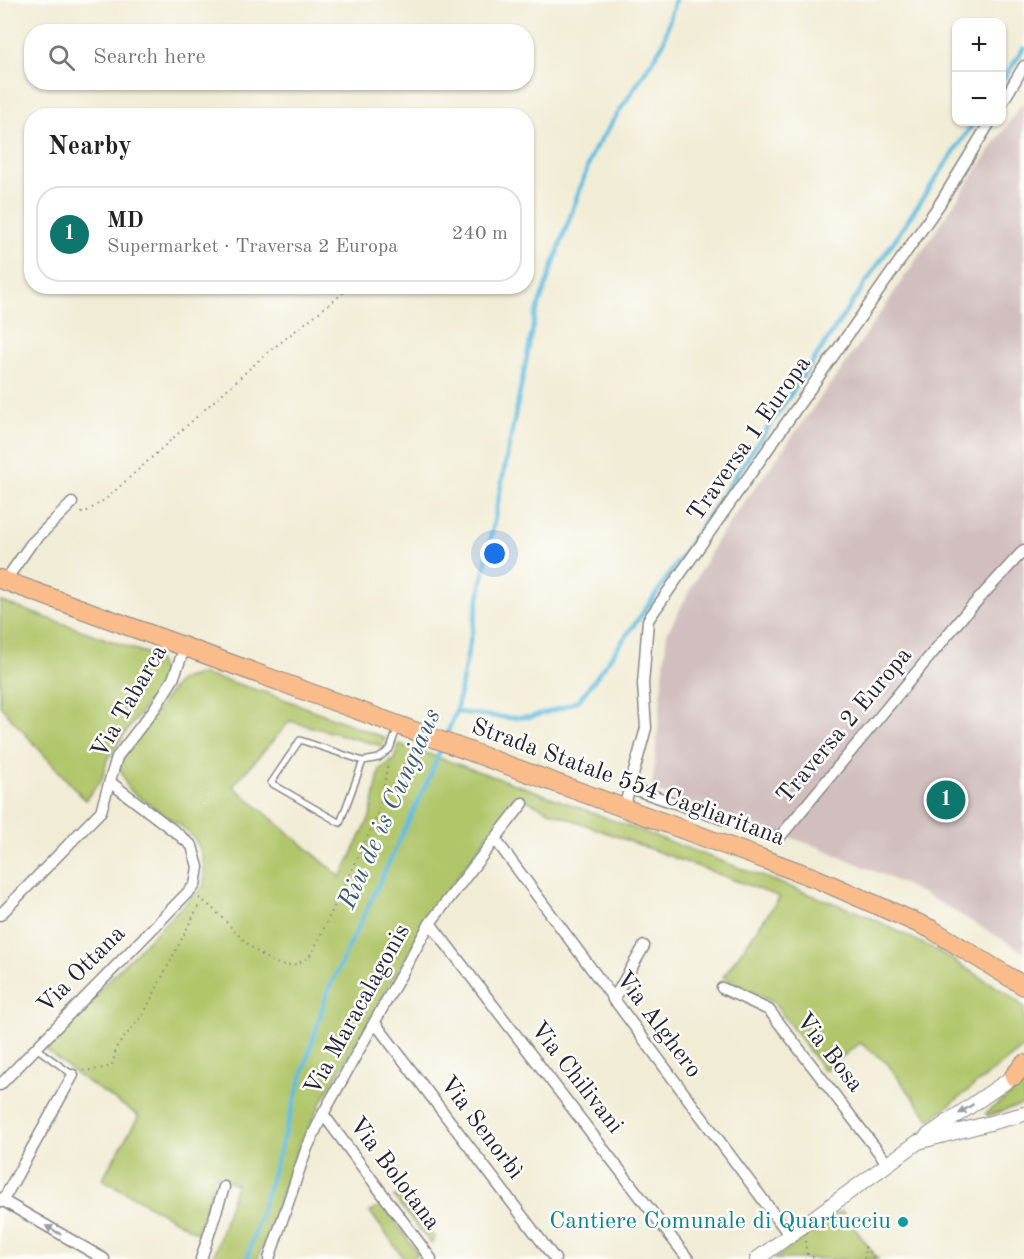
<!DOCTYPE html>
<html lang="en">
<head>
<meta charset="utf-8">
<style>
	body { margin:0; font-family:"Old Standard TT",serif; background:#f2f2f2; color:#222 }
	.controls { position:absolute; right:18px; top:18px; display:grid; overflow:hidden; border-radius:12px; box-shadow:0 2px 4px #0004 }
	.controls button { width:54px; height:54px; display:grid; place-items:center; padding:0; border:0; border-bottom:2px solid #e0e0e0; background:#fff; color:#222; font:30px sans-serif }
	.you { position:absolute; left:495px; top:554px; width:21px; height:21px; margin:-15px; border:4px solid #fff; border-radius:50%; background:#1a73e8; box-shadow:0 0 0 9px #1a73e833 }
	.badge { display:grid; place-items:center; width:39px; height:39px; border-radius:50%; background:#0f766e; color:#fff; font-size:20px; font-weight:700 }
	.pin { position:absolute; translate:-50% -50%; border:3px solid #fff; box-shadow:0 2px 6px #0006 }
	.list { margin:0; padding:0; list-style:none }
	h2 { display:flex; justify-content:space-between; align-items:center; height:78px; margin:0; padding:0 24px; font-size:26px }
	h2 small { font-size:20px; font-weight:400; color:#767676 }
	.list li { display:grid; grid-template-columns:39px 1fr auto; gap:18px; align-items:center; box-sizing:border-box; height:96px; margin:0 12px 12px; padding:0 12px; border:2px solid #e0e0e0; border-radius:24px }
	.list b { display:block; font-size:22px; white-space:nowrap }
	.list p { margin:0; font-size:20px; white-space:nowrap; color:#767676 }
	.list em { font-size:20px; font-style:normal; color:#767676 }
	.icon { flex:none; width:33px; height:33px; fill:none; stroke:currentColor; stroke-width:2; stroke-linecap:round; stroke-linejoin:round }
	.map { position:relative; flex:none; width:1024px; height:1259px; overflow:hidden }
	.search { position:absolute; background:#fff; box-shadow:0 2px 4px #0004; left:24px; top:24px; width:510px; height:66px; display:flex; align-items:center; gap:15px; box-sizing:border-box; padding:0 21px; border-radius:24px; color:#767676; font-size:22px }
	.panel { position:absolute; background:#fff; box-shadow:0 2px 4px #0004; left:24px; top:108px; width:510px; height:186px; border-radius:24px }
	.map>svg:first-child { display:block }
	.industrial { fill:#d1bfbf }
	.green { fill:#b1c66b; stroke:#6a7453; stroke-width:1.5 }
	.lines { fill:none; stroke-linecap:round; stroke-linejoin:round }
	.stream { stroke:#61bcdf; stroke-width:4.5 }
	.service-casing { stroke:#8a8788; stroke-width:8 }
	.minor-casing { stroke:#8a8788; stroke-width:13 }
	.tertiary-casing { stroke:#8a8788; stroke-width:16 }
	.primary-casing { stroke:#8a8788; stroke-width:20 }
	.path { stroke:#8a8788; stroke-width:2; stroke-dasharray:1.5 4.5; stroke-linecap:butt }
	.service { stroke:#fff; stroke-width:5 }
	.minor { stroke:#fff; stroke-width:10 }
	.tertiary { stroke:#fff; stroke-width:14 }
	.primary { stroke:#fabc8b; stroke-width:18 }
	.oneway { fill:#9c9ca7 }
	.culture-dot { fill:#0f9aa8; stroke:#fdfcf7; stroke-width:2 }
	.labels { text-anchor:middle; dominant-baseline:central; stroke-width:5; stroke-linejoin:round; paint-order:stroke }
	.street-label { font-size:24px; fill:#22223b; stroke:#fdfcf7 }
	.culture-label { font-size:24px; fill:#0d838f; stroke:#fdfcf7; text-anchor:end }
	.water-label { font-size:26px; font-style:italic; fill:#385874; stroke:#fdfcf7 }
</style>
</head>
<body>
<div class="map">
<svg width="1024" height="1259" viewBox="0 0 1024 1259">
	<rect width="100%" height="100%" fill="#fdfcf7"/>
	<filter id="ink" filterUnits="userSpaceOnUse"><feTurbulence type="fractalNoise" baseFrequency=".0167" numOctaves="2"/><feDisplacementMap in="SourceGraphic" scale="12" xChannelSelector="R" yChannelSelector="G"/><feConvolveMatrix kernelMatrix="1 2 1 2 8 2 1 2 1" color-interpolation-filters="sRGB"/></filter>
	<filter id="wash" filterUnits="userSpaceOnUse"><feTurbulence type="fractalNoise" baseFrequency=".008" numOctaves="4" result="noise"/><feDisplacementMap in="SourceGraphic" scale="24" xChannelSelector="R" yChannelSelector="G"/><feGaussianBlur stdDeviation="1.35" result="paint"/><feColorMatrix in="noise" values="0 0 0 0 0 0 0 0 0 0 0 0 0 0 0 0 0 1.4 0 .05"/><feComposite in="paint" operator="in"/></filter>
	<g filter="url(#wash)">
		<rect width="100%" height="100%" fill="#f1ecd5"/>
		<path class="industrial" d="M 1024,100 L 1024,953 L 1004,940 L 926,895 L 892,879 L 821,848 L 652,790 L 667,633 L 717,540 L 856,349 Z"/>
		<path class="green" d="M 0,601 L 157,657 L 162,673 L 158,690 L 120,740 L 107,760 L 102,779 L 85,800 L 0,706 Z
			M 199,674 L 225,680 L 276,696 L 385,738 L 382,746 L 290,721 L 233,786 L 341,877 L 370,817 L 380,769 L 394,760 L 399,744 L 535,791 L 865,915 L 938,951 L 1008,994 L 1024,1007 L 1024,1047 L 930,1120 L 887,1063 L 860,1043 L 824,1071 L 774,1003 L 723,977 L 780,897 L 551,812 L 516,795 L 426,922 L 322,1101 L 299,1146 L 258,1259 L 213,1259 L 236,1184 L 216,1176 L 197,1233 L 102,1179 L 139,1116 L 80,1077 L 46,1050 L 47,1042 L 178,910 L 204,886 C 208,835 185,830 148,803 C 142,799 134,795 129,789 C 124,784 125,774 119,769 L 123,756 L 175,685 L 182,679 Z
			M 1024,1084 L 1024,1104 L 987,1116 L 986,1113 Z
			M 402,1194 L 435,1238 L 431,1244 L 394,1197 Z
			M 383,1205 L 418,1254 L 410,1259 L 404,1259 L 370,1212 Z
			M 842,1211 L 878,1259 L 774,1259 Z"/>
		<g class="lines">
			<path class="stream" d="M 1002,81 L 1024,48
				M 456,712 L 509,718 L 531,717 L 561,708 L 579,700 L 595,679 L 652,600 L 974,122
				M 445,738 L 456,712 L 535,316 L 593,152 L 663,44 L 675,0
				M 247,1259 L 327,993 L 431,774 L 442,746"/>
		</g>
	</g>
	<g filter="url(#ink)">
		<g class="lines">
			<defs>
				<path id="service" d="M 363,761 L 340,823 L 271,783 L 300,740 L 363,761 L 379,758 L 390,749 L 397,729
					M 36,1048 L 73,1075"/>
				<path id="minor" d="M 1002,103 L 1024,66
					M 5,581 L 31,544 L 72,503
					M 630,788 L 779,838 L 964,615 L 1024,550
					M 624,808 L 646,728 L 643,684 L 648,620 L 939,205 L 990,122
					M 495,839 L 790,1236
					M 0,915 L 101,811 L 117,757 L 155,708 L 173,679 L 185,647
					M 430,923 L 688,1259
					M 722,988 L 769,1010 L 887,1163
					M 613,1000 L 644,946
					M 375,1023 L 555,1259
					M 0,1085 L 195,885 L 198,867 L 192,846 L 178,834 L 110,782
					M 323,1114 L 431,1259
					M 0,1199 L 104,1259
					M 2,1202 L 73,1075
					M 201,1259 L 224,1187
					M 269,1259 L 306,1150 L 323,1114 L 430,923 L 523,803"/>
				<path id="tertiary" d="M 927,1136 L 1020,1072
					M 757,1259 L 918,1142 L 1024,1114"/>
				<path id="primary" d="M 0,579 L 815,878 L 931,929 L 1024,986
					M 1014,1076 L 1024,1064"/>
			</defs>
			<use href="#service" class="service-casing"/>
			<use href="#minor" class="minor-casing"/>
			<use href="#tertiary" class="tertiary-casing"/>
			<use href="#primary" class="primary-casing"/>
			<path class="path" d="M 81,513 L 86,512 L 107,498 L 266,354 L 352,286
				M 199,898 C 230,916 273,995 312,953 L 376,819 L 383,792 L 388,763
				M 83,1071 L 105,1068 L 112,1065 L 117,1046 L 143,1015 L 199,905
				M 805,1241 L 807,1254 L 805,1259
				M 807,1254 L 817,1259
				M 864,1259 L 865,1247 L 874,1259"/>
			<use href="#service" class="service"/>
			<use href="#minor" class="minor"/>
			<use href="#tertiary" class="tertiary"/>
			<use href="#primary" class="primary"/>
		</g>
		<defs><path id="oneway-solid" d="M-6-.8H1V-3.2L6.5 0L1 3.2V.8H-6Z" transform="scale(1.5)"/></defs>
		<g class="oneway">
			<use href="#oneway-solid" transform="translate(966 1109) rotate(146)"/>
			<use href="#oneway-solid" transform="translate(53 1230) rotate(-151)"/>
		</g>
	</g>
	<circle class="culture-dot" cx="903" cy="1222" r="6"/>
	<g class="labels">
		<g class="street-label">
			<text transform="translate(750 439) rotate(-55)">Traversa 1 Europa</text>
			<text transform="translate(130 702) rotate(-60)">Via Tabarca</text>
			<text transform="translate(845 726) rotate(-50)">Traversa 2 Europa</text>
			<text transform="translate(628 783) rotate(20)">Strada Statale 554 Cagliaritana</text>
			<text transform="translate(82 970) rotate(-45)">Via Ottana</text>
			<text transform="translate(358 1010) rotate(-61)">Via Maracalagonis</text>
			<text transform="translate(658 1025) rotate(53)">Via Alghero</text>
			<text transform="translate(829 1053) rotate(52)">Via Bosa</text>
			<text transform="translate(576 1078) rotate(52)">Via Chilivani</text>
			<text transform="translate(481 1128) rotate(53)">Via Senorbì</text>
			<text transform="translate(394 1174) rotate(53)">Via Bolotana</text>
		</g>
		<g class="culture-label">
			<text x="891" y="1222">Cantiere Comunale di Quartucciu</text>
		</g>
		<g class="water-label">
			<text transform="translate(390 809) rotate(-66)">Riu de is Cungiaus</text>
		</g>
	</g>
</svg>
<div class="controls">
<button>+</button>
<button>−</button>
</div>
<div class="you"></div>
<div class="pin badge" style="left:946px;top:800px">1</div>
<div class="search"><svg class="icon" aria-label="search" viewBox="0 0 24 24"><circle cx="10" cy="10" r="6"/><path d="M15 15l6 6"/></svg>Search here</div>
<section class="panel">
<h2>Nearby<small></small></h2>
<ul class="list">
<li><span class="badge">1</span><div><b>MD</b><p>Supermarket · Traversa 2 Europa</p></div><em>240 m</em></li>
</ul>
</section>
</div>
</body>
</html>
